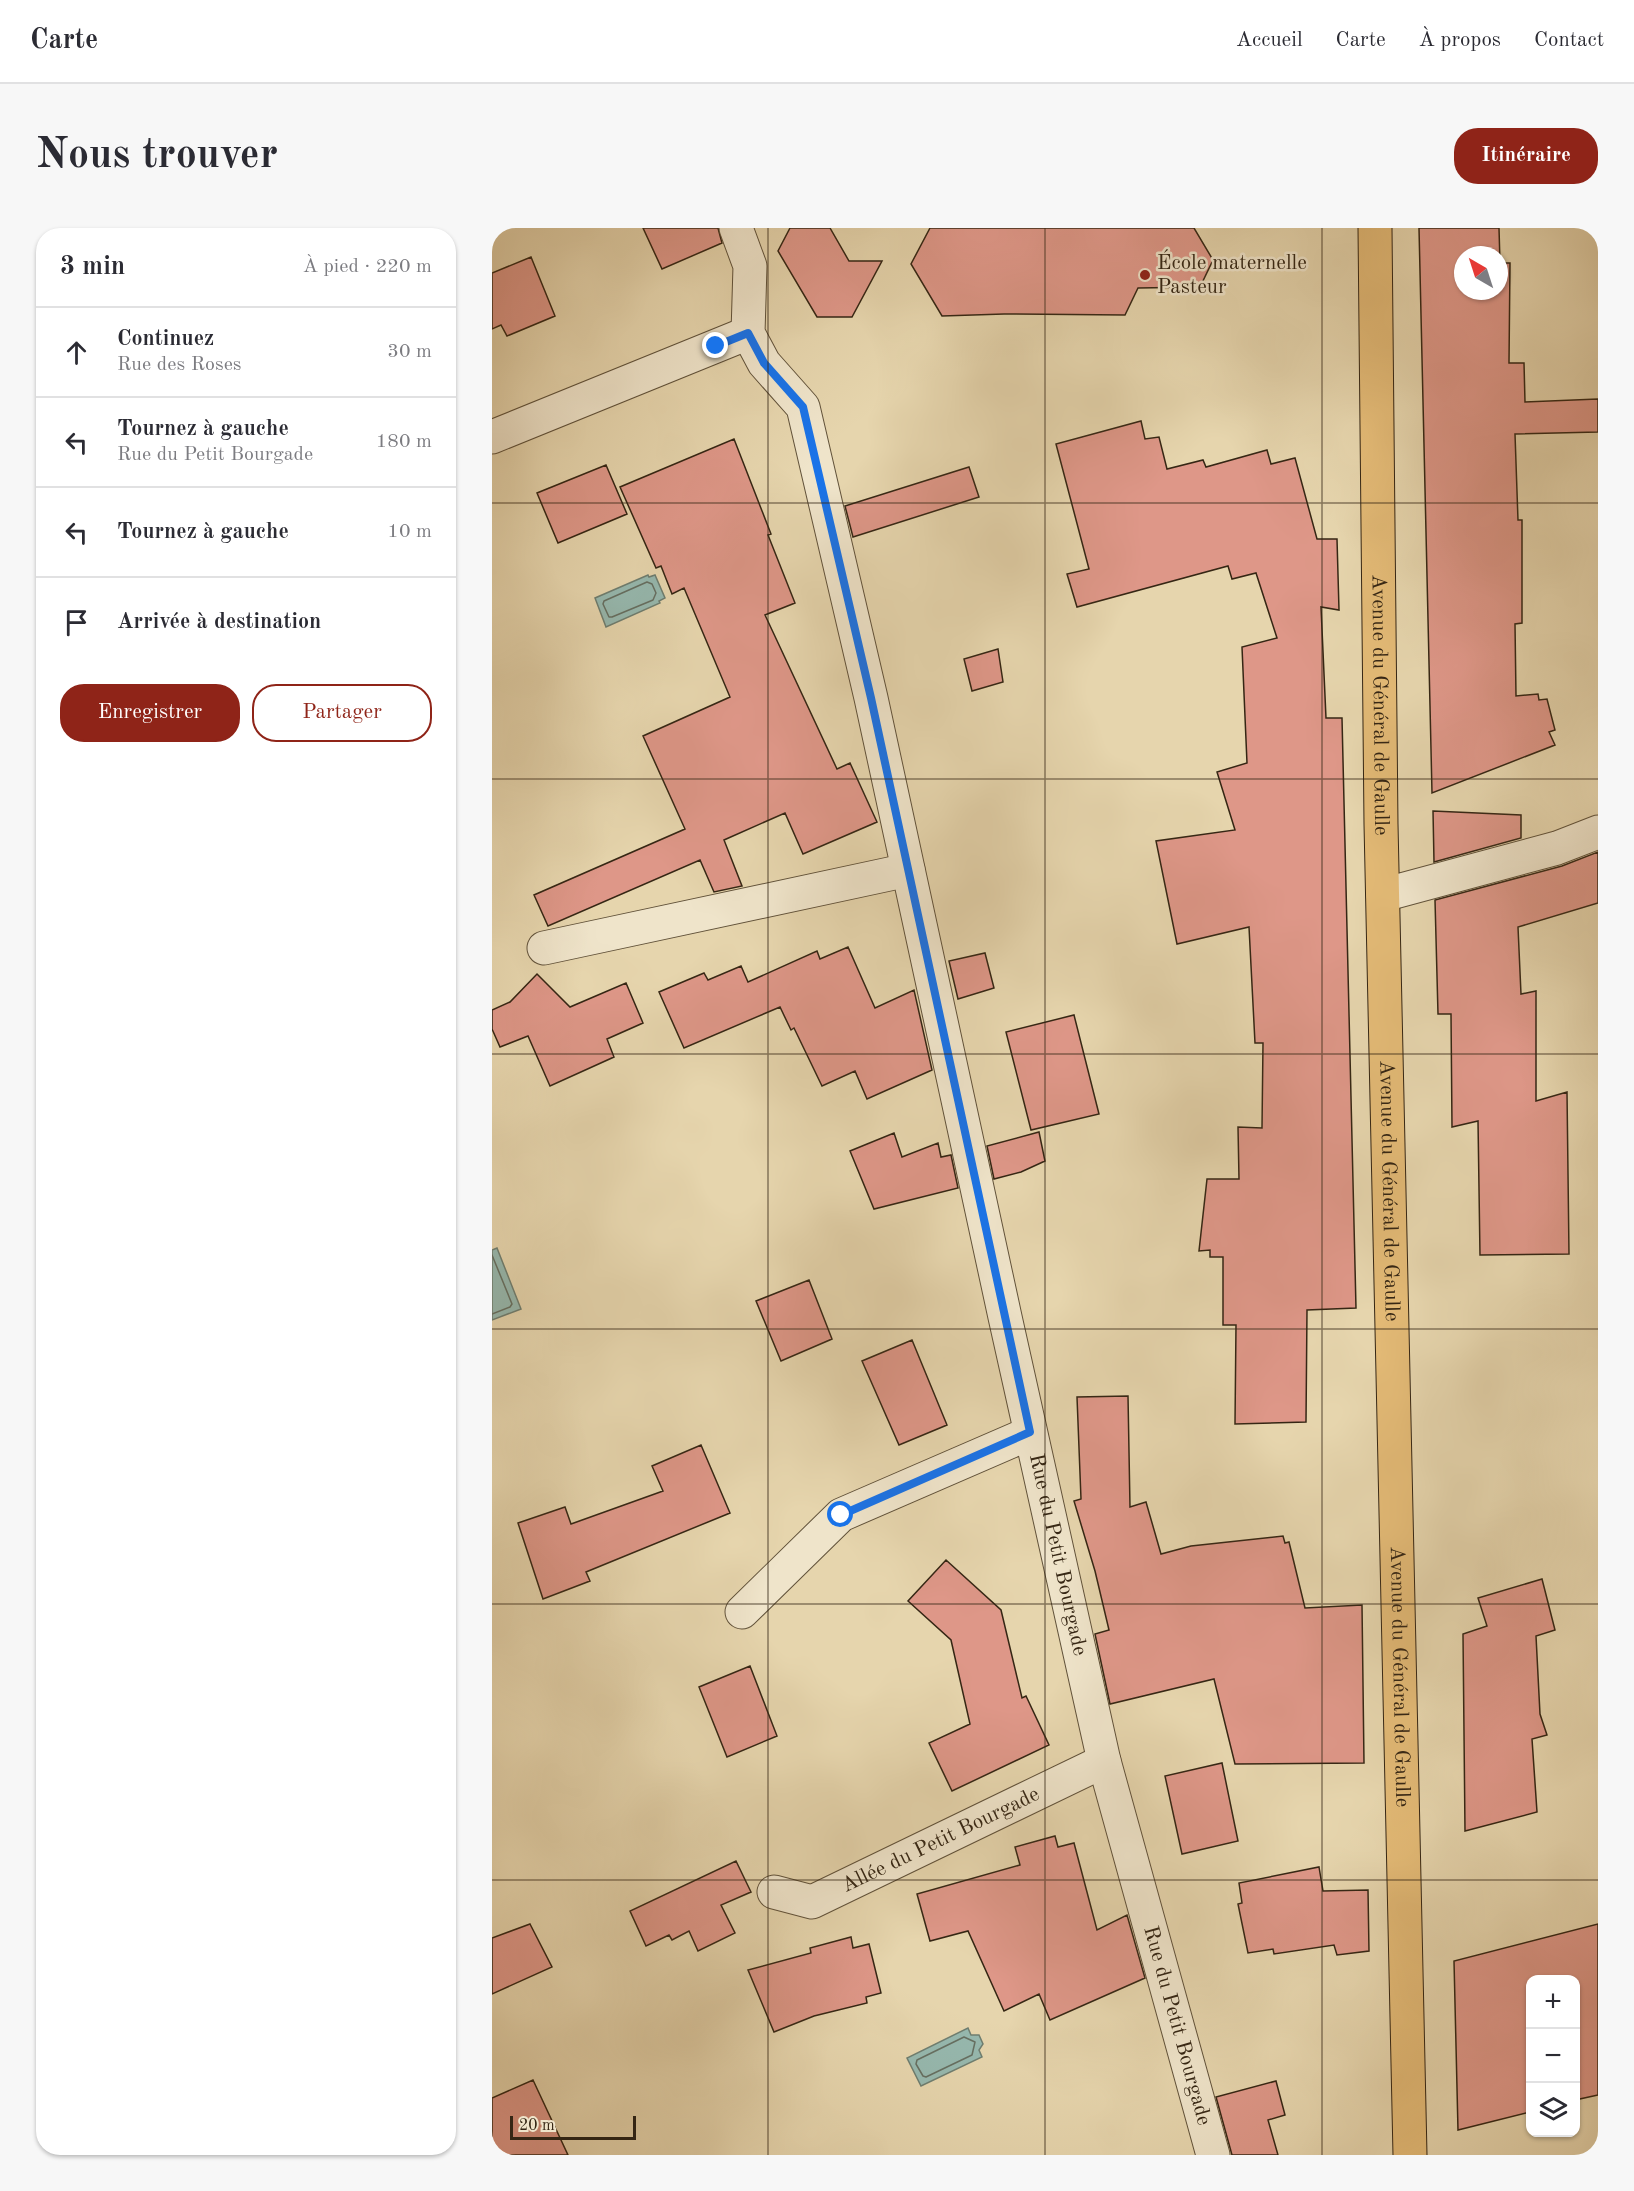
<!DOCTYPE html>
<html lang="fr">
<head>
<meta charset="utf-8">
<style>
	body { margin:0; font-family:"Old Standard TT",serif; background:#f7f7f7; color:#2b2b33 }
	.controls { position:absolute; right:18px; bottom:18px; display:grid; overflow:hidden; border-radius:12px; box-shadow:0 2px 4px #0004 }
	.controls button { width:54px; height:54px; display:grid; place-items:center; padding:0; border:0; border-bottom:2px solid #e1e1e2; background:#fff; color:#2b2b33; font:30px sans-serif }
	.compass { position:absolute; left:962px; top:18px; width:54px; height:54px; border-radius:50%; background:#fff; box-shadow:0 2px 4px #0004; rotate:321deg }
	.scale { position:absolute; left:18px; bottom:15px; width:126px; box-sizing:border-box; padding-left:6px; border:3px solid #352614; border-top:0; font-size:16px; line-height:21px; white-space:nowrap; color:#352614; -webkit-text-stroke:4px #efe4ca; paint-order:stroke }
	.stop { position:absolute; width:18px; height:18px; margin:-14px; border:4px solid #1a73e8; border-radius:50%; background:#fff }
	.stop.end { background:#1a73e8; border-color:#fff; box-shadow:0 2px 6px #0008 }
	.list { margin:0; padding:0; list-style:none }
	h2 { display:flex; justify-content:space-between; align-items:center; height:78px; margin:0; padding:0 24px; font-size:26px }
	h2 small { font-size:20px; font-weight:400; color:#7c7c81 }
	.list li { display:grid; grid-template-columns:39px 1fr auto; gap:18px; align-items:center; box-sizing:border-box; height:90px; padding:0 24px; border-top:2px solid #e1e1e2 }
	.list b { display:block; font-size:22px; white-space:nowrap }
	.list p { margin:0; font-size:20px; white-space:nowrap; color:#7c7c81 }
	.list em { font-size:20px; font-style:normal; color:#7c7c81 }
	.actions { display:flex; gap:12px; padding:18px 24px }
	.actions a { flex:1; padding:14px 0; border:2px solid #8f2418; border-radius:24px; text-align:center; font-size:21px; color:#8f2418 }
	.actions .main { background:#8f2418; color:#fff }
	.icon { flex:none; width:33px; height:33px; fill:none; stroke:currentColor; stroke-width:2; stroke-linecap:round; stroke-linejoin:round }
	.map { position:relative; flex:none; width:1106px; height:1927px; overflow:hidden; border-radius:24px }
	header { display:flex; align-items:center; gap:36px; box-sizing:border-box; height:84px; padding:0 30px; background:#fff; border-bottom:2px solid #e1e1e2 }
	header strong { font-size:28px }
	nav { display:flex; gap:33px; margin-inline-start:auto; font-size:21px }
	.intro { display:flex; align-items:center; justify-content:space-between; box-sizing:border-box; height:144px; padding:0 36px }
	h1 { margin:0; font-size:42px }
	.button { padding:15px 27px; border-radius:24px; background:#8f2418; color:#fff; font-size:21px; font-weight:700 }
	main { display:flex; gap:36px; padding:0 36px }
	aside { flex:1; background:#fff; border-radius:24px; box-shadow:0 2px 4px #0004 }
	.map>svg:first-child { display:block }
	.water { fill:#96b8ae; stroke:#6f7e70; stroke-width:1.5 }
	.lines { fill:none; stroke-linecap:round; stroke-linejoin:round }
	.shore { stroke:#666f61; stroke-width:1.5 }
	.building { fill:#de9788; stroke:#352614; stroke-width:1.5; fill-rule:evenodd }
	.minor-casing { stroke:#61523a; stroke-width:35 }
	.major-casing { stroke:#352614; stroke-width:35 }
	.minor { stroke:#efe4ca; stroke-width:33 }
	.major { stroke:#e3ba76; stroke-width:33 }
	.route { stroke:#1a73e8; stroke-width:8 }
	.grid { fill:none; stroke:#352614; stroke-width:1.5; stroke-opacity:0.55 }
	.poi-dot { fill:#8f2418; stroke:#efe4ca; stroke-width:2 }
	.labels { text-anchor:middle; dominant-baseline:central; stroke-width:5; stroke-linejoin:round; paint-order:stroke }
	.poi-label { font-size:21px; fill:#352614; stroke:#efe4ca; text-anchor:start }
	.street-label { font-size:21px; fill:#352614; stroke:#efe4ca }
</style>
</head>
<body>
<header>
<strong>Carte</strong>
<nav><a>Accueil</a><a>Carte</a><a>À propos</a><a>Contact</a></nav>
</header>
<div class="intro"><h1>Nous trouver</h1><a class="button">Itinéraire</a></div>
<main>
<aside>
<h2>3 min<small>À pied · 220 m</small></h2>
<ul class="list">
<li><svg class="icon" aria-label="ahead" viewBox="0 0 24 24"><path d="M12 20V5M6 11l6-6 6 6"/></svg><div><b>Continuez</b><p>Rue des Roses</p></div><em>30 m</em></li>
<li><svg class="icon" aria-label="left" viewBox="0 0 24 24"><path d="M17 20v-9H6M10 6l-5 5 5 5"/></svg><div><b>Tournez à gauche</b><p>Rue du Petit Bourgade</p></div><em>180 m</em></li>
<li><svg class="icon" aria-label="left" viewBox="0 0 24 24"><path d="M17 20v-9H6M10 6l-5 5 5 5"/></svg><div><b>Tournez à gauche</b></div><em>10 m</em></li>
<li><svg class="icon" aria-label="arrive" viewBox="0 0 24 24"><path d="M6 21V4h12l-3 4 3 4H6"/></svg><div><b>Arrivée à destination</b></div></li>
</ul>
<div class="actions"><a class="main">Enregistrer</a><a>Partager</a></div>
</aside>
<div class="map">
<svg width="1106" height="1927" viewBox="0 0 1106 1927">
	<rect width="100%" height="100%" fill="#e6d5ad"/>
	<filter id="stains"><feTurbulence type="fractalNoise" baseFrequency=".00333" numOctaves="4"/><feColorMatrix values="0 0 0 0 .2 0 0 0 0 .09 0 0 0 0 .02 0 0 0 .5 -.17"/></filter>
	<radialGradient id="worn" r=".72"><stop offset=".6" stop-color="#630" stop-opacity="0"/><stop offset="1" stop-color="#630" stop-opacity=".3"/></radialGradient>
	<path class="water" d="M 156,347 L 157,349 L 163,347 L 173,370 L 167,373 L 168,375 L 114,399 L 103,370 Z
		M 5,1020 L 29,1081 L 0,1092 L 0,1022 Z
		M 476,1800 L 479,1807 L 487,1807 L 491,1816 L 487,1822 L 490,1829 L 429,1858 L 415,1830 Z"/>
	<g class="lines">
		<path class="shore" d="M 155,354 L 160,356 L 164,365 L 161,372 L 120,389 L 117,389 L 111,376 L 112,373 Z
			M 0,1027 L 20,1076 L 18,1079 L 0,1086
			M 472,1809 L 483,1814 L 480,1827 L 434,1849 L 431,1848 L 424,1836 L 425,1832 Z"/>
	</g>
	<path class="building" d="M 151,0 L 226,0 L 230,15 L 170,41 Z
		M 298,0 L 338,0 L 357,33 L 390,33 L 360,89 L 325,89 L 286,23 Z
		M 438,0 L 702,0 L 721,32 L 708,59 L 646,60 L 633,87 L 512,86 L 450,88 L 419,36 Z
		M 927,0 L 1007,0 L 1008,35 L 1018,35 L 1017,135 L 1032,135 L 1033,174 L 1106,171 L 1106,204 L 1023,206 L 1026,292 L 1030,292 L 1030,395 L 1023,396 L 1024,468 L 1046,466 L 1047,472 L 1055,471 L 1063,502 L 1057,504 L 1063,517 L 940,565 ZM 971,27 L 1007,27 L 1007,63 L 971,63 Z
		M 39,29 L 63,88 L 15,108 L 9,97 L 0,101 L 0,45 Z
		M 649,193 L 653,211 L 667,209 L 675,241 L 711,232 L 714,239 L 775,222 L 779,236 L 803,230 L 825,311 L 845,311 L 847,382 L 829,379 L 834,490 L 850,490 L 864,1080 L 815,1082 L 814,1194 L 743,1196 L 744,1097 L 731,1097 L 731,1029 L 718,1029 L 718,1022 L 707,1023 L 715,951 L 747,951 L 746,899 L 770,900 L 771,815 L 763,815 L 757,699 L 685,716 L 664,613 L 743,602 L 725,544 L 755,535 L 750,419 L 785,410 L 764,345 L 740,351 L 736,338 L 585,379 L 575,346 L 597,341 L 564,216 Z
		M 242,211 L 279,306 L 276,307 L 303,375 L 273,387 L 345,541 L 358,535 L 385,594 L 311,626 L 293,585 L 232,612 L 250,658 L 222,664 L 208,632 L 56,698 L 42,667 L 193,601 L 151,508 L 238,469 L 192,360 L 180,366 L 169,338 L 164,340 L 128,259 Z
		M 114,237 L 135,286 L 66,315 L 45,265 Z
		M 477,239 L 487,269 L 361,309 L 353,278 Z
		M 506,421 L 511,454 L 480,463 L 472,431 Z
		M 941,583 L 1029,587 L 1029,610 L 942,634 Z
		M 1106,624 L 1106,675 L 1026,699 L 1029,766 L 1044,763 L 1044,873 L 1075,864 L 1077,1026 L 988,1027 L 986,893 L 960,899 L 959,786 L 946,786 L 943,672 L 1070,638 Z
		M 356,719 L 383,780 L 422,762 L 440,842 L 375,871 L 363,843 L 330,858 L 302,800 L 299,802 L 288,779 L 192,820 L 167,764 L 212,745 L 216,752 L 249,738 L 256,754 L 325,723 L 328,731 Z
		M 493,725 L 502,760 L 466,771 L 457,733 Z
		M 45,746 L 78,779 L 134,755 L 151,795 L 115,811 L 122,829 L 58,858 L 36,808 L 8,819 L 0,801 L 0,782 L 18,774 Z
		M 582,787 L 607,886 L 539,902 L 514,804 Z
		M 547,904 L 553,933 L 529,944 L 502,951 L 495,918 Z
		M 402,905 L 410,929 L 446,915 L 449,929 L 459,927 L 466,960 L 382,981 L 358,923 Z
		M 317,1052 L 340,1111 L 289,1133 L 264,1073 Z
		M 420,1112 L 455,1197 L 407,1217 L 370,1133 Z
		M 636,1168 L 638,1279 L 654,1274 L 669,1326 L 699,1318 L 791,1308 L 793,1315 L 797,1314 L 813,1380 L 870,1377 L 872,1535 L 743,1536 L 722,1451 L 618,1476 L 603,1406 L 617,1402 L 603,1343 L 582,1273 L 589,1271 L 585,1169 Z
		M 209,1217 L 238,1285 L 94,1344 L 98,1353 L 51,1371 L 26,1295 L 73,1279 L 79,1296 L 171,1263 L 160,1238 Z
		M 454,1332 L 509,1382 L 530,1470 L 534,1468 L 557,1517 L 460,1563 L 437,1515 L 478,1496 L 459,1412 L 416,1373 Z
		M 1050,1351 L 1063,1402 L 1044,1408 L 1048,1486 L 1055,1507 L 1040,1511 L 1045,1584 L 973,1603 L 971,1406 L 995,1398 L 986,1370 Z
		M 258,1438 L 285,1508 L 235,1529 L 207,1459 Z
		M 730,1535 L 746,1613 L 690,1626 L 673,1548 Z
		M 563,1608 L 566,1619 L 582,1615 L 605,1702 L 635,1687 L 653,1750 L 558,1792 L 547,1766 L 512,1783 L 476,1703 L 438,1713 L 425,1666 L 528,1637 L 523,1619 Z
		M 244,1633 L 259,1664 L 229,1677 L 243,1705 L 206,1723 L 197,1703 L 180,1712 L 177,1707 L 154,1718 L 138,1683 Z
		M 827,1639 L 831,1663 L 876,1662 L 877,1723 L 845,1727 L 842,1717 L 782,1726 L 781,1721 L 756,1725 L 746,1676 L 750,1675 L 747,1655 Z
		M 38,1696 L 60,1739 L 0,1766 L 0,1710 Z
		M 1106,1696 L 1106,1867 L 1083,1872 L 1083,1752 L 1038,1752 L 1038,1884 L 966,1902 L 962,1733 Z
		M 359,1709 L 361,1720 L 377,1716 L 389,1765 L 374,1769 L 375,1775 L 322,1788 L 282,1804 L 256,1742 L 319,1725 L 318,1720 Z
		M 41,1852 L 76,1927 L 0,1927 L 0,1870 Z
		M 784,1853 L 793,1887 L 776,1892 L 786,1927 L 740,1927 L 724,1869 Z"/>
	<g class="lines">
		<defs>
			<g id="minor">
				<path id="s1" d="M 244,0 L 258,38 L 256,105 L 272,135 L 311,179 L 379,470 L 513,1089 L 612,1533 L 721,1927"/>
				<path d="M 0,209 L 256,105"/>
				<path d="M 891,667 L 1065,620 L 1106,604"/>
				<path d="M 52,720 L 416,642"/>
				<path d="M 250,1384 L 349,1287 L 538,1205"/>
				<path id="s2" d="M 282,1664 L 320,1674 L 612,1533"/>
			</g>
			<g id="major">
				<path id="s3" d="M 883,0 L 889,596 L 918,1927"/>
			</g>
		</defs>
		<use href="#minor" class="minor-casing"/>
		<use href="#major" class="major-casing"/>
		<use href="#minor" class="minor"/>
		<use href="#major" class="major"/>
	</g>
	<g class="lines">
		<path class="route" d="M 224,118 L 256,105 L 272,135 L 311,179 L 379,470 L 538,1204 L 349,1287"/>
	</g>
	<path class="grid" d="M 276,0 L 276,1927M 553,0 L 553,1927M 830,0 L 830,1927M 0,275 L 1106,275M 0,551 L 1106,551M 0,826 L 1106,826M 0,1101 L 1106,1101M 0,1376 L 1106,1376M 0,1652 L 1106,1652"/>
	<circle class="poi-dot" cx="653" cy="47" r="6"/>
	<g class="labels">
		<g class="poi-label">
			<text x="665" y="35">École maternelle<tspan x="665" dy="24">Pasteur</tspan></text>
		</g>
		<g class="street-label">
			<text stroke="none"><textPath href="#s3" startOffset="477">Avenue du Général de Gaulle</textPath></text>
			<text stroke="none"><textPath href="#s3" startOffset="963">Avenue du Général de Gaulle</textPath></text>
			<text stroke="none"><textPath href="#s1" startOffset="1376">Rue du Petit Bourgade</textPath></text>
			<text stroke="none"><textPath href="#s3" startOffset="1449">Avenue du Général de Gaulle</textPath></text>
			<text stroke="none"><textPath href="#s2" startOffset="182">Allée du Petit Bourgade</textPath></text>
			<text stroke="none"><textPath href="#s1" startOffset="1862">Rue du Petit Bourgade</textPath></text>
		</g>
	</g>
	<rect width="100%" height="100%" filter="url(#stains)"/>
	<rect width="100%" height="100%" fill="url(#worn)"/>
</svg>
<div class="controls">
<button>+</button>
<button>−</button>
<button><svg class="icon" aria-label="layers" viewBox="0 0 24 24"><path d="M12 4l9 5-9 5-9-5zM3 14l9 5 9-5"/></svg></button>
</div>
<svg class="compass" viewBox="-18 -18 36 36"><path d="M0-13l5 13h-10z" fill="#e53935"/><path d="M0 13l5-13h-10z" fill="#7c7c81"/></svg>
<div class="scale">20 m</div>
<div class="stop" style="left:349px;top:1287px"></div>
<div class="stop end" style="left:224px;top:118px"></div>
</div>
</main>
</body>
</html>
